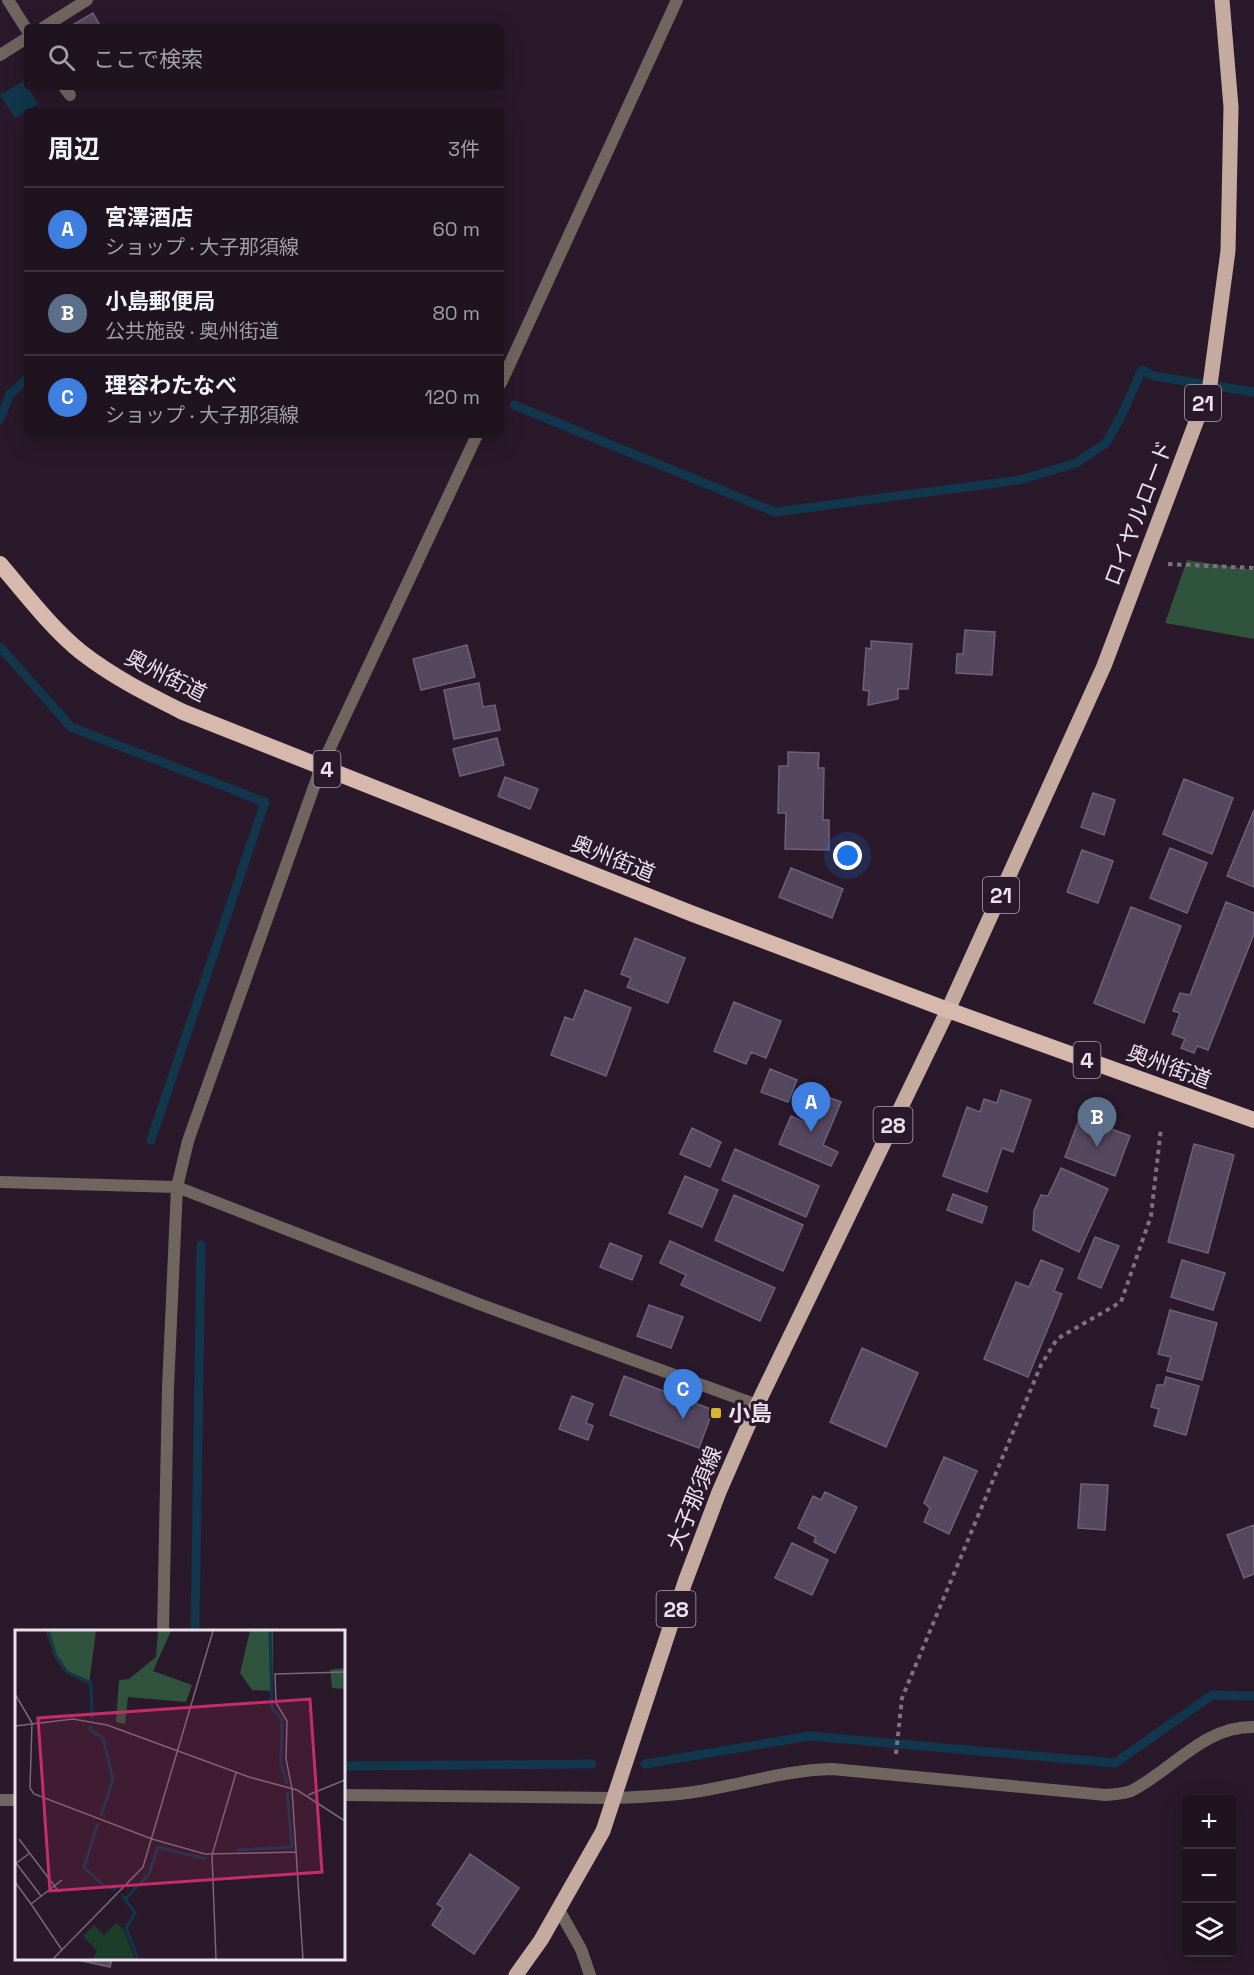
<!DOCTYPE html>
<html lang="ja">
<head>
<meta charset="utf-8">
<style>
	body { margin:0; font-family:"Space Grotesk","Noto Sans JP",sans-serif; background:#2c202d; color:#f1f3f6 }
	.controls { position:absolute; right:18px; bottom:18px; display:grid; overflow:hidden; border-radius:6px; box-shadow:0 6px 24px #0002 }
	.controls button { width:54px; height:54px; display:grid; place-items:center; padding:0; border:0; border-bottom:2px solid #3c323e; background:#1f1320; color:#f1f3f6; font:30px sans-serif }
	.you { position:absolute; left:848px; top:856px; width:21px; height:21px; margin:-15px; border:4px solid #fff; border-radius:50%; background:#1a73e8; box-shadow:0 0 0 9px #1a73e833 }
	.badge { display:grid; place-items:center; width:39px; height:39px; border-radius:50%; background:#2563eb; color:#fff; font-size:20px; font-weight:700 }
	.pin { position:absolute; translate:-50% -50px; filter:drop-shadow(0 2px 3px #0008) }
	.pin::after { content:''; position:absolute; top:32px; width:21px; height:18px; background:inherit; clip-path:polygon(0 0,100% 0,50% 100%) }
	.list { margin:0; padding:0; list-style:none }
	h2 { display:flex; justify-content:space-between; align-items:center; height:78px; margin:0; padding:0 24px; font-size:26px }
	h2 small { font-size:20px; font-weight:400; color:#a19ea5 }
	.list li { display:grid; grid-template-columns:39px 1fr auto; gap:18px; align-items:center; box-sizing:border-box; height:84px; padding:0 24px; border-top:2px solid #3c323e }
	.list b { display:block; font-size:22px; white-space:nowrap }
	.list p { margin:0; font-size:20px; white-space:nowrap; color:#a19ea5 }
	.list em { font-size:20px; font-style:normal; color:#a19ea5 }
	.icon { flex:none; width:33px; height:33px; fill:none; stroke:currentColor; stroke-width:2; stroke-linecap:round; stroke-linejoin:round }
	.map { position:relative; flex:none; width:1254px; height:1975px; overflow:hidden }
	.search { position:absolute; background:#1f1320; box-shadow:0 6px 24px #0002; left:24px; top:24px; width:480px; height:66px; display:flex; align-items:center; gap:15px; box-sizing:border-box; padding:0 21px; border-radius:6px; color:#a19ea5; font-size:22px }
	.panel { position:absolute; background:#1f1320; box-shadow:0 6px 24px #0002; left:24px; top:108px; width:480px; height:330px; border-radius:6px }
	.map>svg:first-child { display:block }
	.forest { fill:#30533d }
	.water { fill:#12364b }
	.lines { fill:none; stroke-linecap:round; stroke-linejoin:round }
	.stream { stroke:#12364b; stroke-width:9 }
	.building { fill:#54475e; stroke:#6e6078; stroke-width:1.5 }
	.path { stroke:#7e717f; stroke-width:4; stroke-dasharray:4.5 4.5; stroke-linecap:butt }
	.service { stroke:#71655f; stroke-width:12 }
	.minor { stroke:#71655f; stroke-width:12 }
	.primary { stroke:#c5ab9f; stroke-width:15 }
	.trunk { stroke:#d6b9ac; stroke-width:16 }
	.poi-dot { fill:#d9b334; stroke:#29192a; stroke-width:2 }
	.labels { text-anchor:middle; dominant-baseline:central; stroke-width:6; stroke-linejoin:round; paint-order:stroke }
	.shield { fill:#29192a; stroke:#b1a4b2; stroke-width:1.5 }
	.shield-label { font-size:21px; font-weight:bold; fill:#ebe0ec }
	.street-label { font-size:22px; fill:#ebe0ec; stroke:#29192a }
	.poi-label { font-size:22px; font-weight:bold; fill:#ebe0ec; stroke:#29192a; text-anchor:start }
	.inset-river { fill:none; stroke:#12364b; stroke-width:3 }
	.inset-road { fill:none; stroke:#776978; stroke-width:1.5 }
	.view { fill:#c62c6a; fill-opacity:0.15; stroke:#c62c6a; stroke-width:3 }
	.inset-edge { fill:none; stroke:#ebe0ec; stroke-width:3 }
</style>
</head>
<body>
<div class="map">
<svg width="1254" height="1975" viewBox="0 0 1254 1975">
	<rect width="100%" height="100%" fill="#29192a"/>
	<path class="forest" d="M 1187,560 L 1254,570 L 1254,639 L 1165,623 Z"/>
	<path class="water" d="M 24,81 L 38,104 L 15,118 L 0,95 Z"/>
	<g class="lines">
		<path class="stream" d="M 514,405 L 775,512 L 1020,480 L 1076,463 L 1106,443 L 1121,416 L 1142,370 L 1154,376 L 1254,392
			M 0,419 L 10,394 L 27,379
			M 0,647 L 71,727 L 265,802 L 151,1140
			M 195,1632 L 201,1245
			M 645,1764 L 810,1736 L 1115,1763 L 1212,1695 L 1254,1696
			M 344,1766 L 592,1764"/>
	</g>
	<path class="building" d="M 93,13 L 101,27 L 69,27 Z
		M 965,630 L 995,632 L 992,675 L 956,673 L 957,654 L 963,654 Z
		M 871,641 L 912,644 L 908,689 L 898,689 L 898,699 L 868,705 L 869,691 L 863,690 L 866,648 L 871,649 Z
		M 467,645 L 475,677 L 421,690 L 413,659 Z
		M 479,683 L 483,707 L 495,705 L 500,730 L 454,739 L 444,690 Z
		M 497,738 L 504,765 L 460,776 L 453,749 Z
		M 788,752 L 819,753 L 818,768 L 824,768 L 823,820 L 829,820 L 829,850 L 785,849 L 786,813 L 778,813 L 779,766 L 788,766 Z
		M 505,777 L 538,789 L 530,809 L 498,796 Z
		M 1184,779 L 1233,798 L 1212,854 L 1163,834 Z
		M 1093,793 L 1115,800 L 1104,835 L 1081,827 Z
		M 1254,810 L 1254,887 L 1227,876 Z
		M 1170,848 L 1207,863 L 1187,913 L 1150,898 Z
		M 1082,850 L 1113,861 L 1098,903 L 1067,892 Z
		M 791,868 L 843,889 L 832,918 L 779,897 Z
		M 1226,902 L 1254,913 L 1254,934 L 1208,1050 L 1197,1046 L 1194,1053 L 1181,1048 L 1185,1039 L 1172,1034 L 1180,1013 L 1173,1011 L 1180,993 L 1190,995 Z
		M 1131,907 L 1181,926 L 1144,1023 L 1094,1003 Z
		M 635,938 L 685,958 L 668,1003 L 627,987 L 631,978 L 621,974 Z
		M 585,990 L 631,1008 L 606,1076 L 551,1055 L 565,1017 L 573,1020 Z
		M 734,1002 L 781,1021 L 766,1058 L 751,1052 L 746,1064 L 714,1051 Z
		M 770,1069 L 797,1080 L 788,1102 L 761,1092 Z
		M 1001,1090 L 1031,1100 L 1013,1152 L 1002,1148 L 987,1192 L 943,1176 L 967,1107 L 980,1112 L 984,1099 L 997,1103 Z
		M 820,1094 L 841,1102 L 823,1145 L 838,1152 L 831,1166 L 779,1144 L 791,1116 L 807,1123 Z
		M 1080,1117 L 1130,1136 L 1115,1176 L 1065,1157 Z
		M 692,1128 L 721,1142 L 710,1167 L 680,1154 Z
		M 1194,1144 L 1234,1155 L 1208,1253 L 1168,1242 Z
		M 735,1149 L 819,1186 L 806,1217 L 722,1180 Z
		M 1061,1168 L 1108,1189 L 1079,1252 L 1033,1230 L 1034,1211 L 1041,1195 L 1048,1196 Z
		M 685,1176 L 718,1190 L 702,1227 L 669,1213 Z
		M 953,1194 L 987,1207 L 982,1223 L 947,1210 Z
		M 734,1195 L 803,1225 L 783,1271 L 715,1240 Z
		M 1095,1237 L 1119,1246 L 1101,1288 L 1078,1278 Z
		M 670,1241 L 775,1288 L 760,1321 L 681,1285 L 686,1275 L 660,1263 Z
		M 610,1243 L 642,1256 L 632,1280 L 600,1267 Z
		M 1041,1260 L 1063,1269 L 1054,1291 L 1062,1294 L 1028,1377 L 984,1359 L 1016,1282 L 1029,1287 Z
		M 1182,1260 L 1225,1273 L 1213,1310 L 1171,1297 Z
		M 649,1305 L 683,1317 L 671,1348 L 637,1336 Z
		M 1170,1310 L 1217,1323 L 1202,1380 L 1167,1371 L 1171,1357 L 1158,1354 Z
		M 862,1348 L 918,1373 L 886,1447 L 830,1422 Z
		M 624,1376 L 713,1410 L 699,1448 L 610,1415 Z
		M 1166,1377 L 1199,1386 L 1186,1435 L 1154,1426 L 1159,1409 L 1151,1407 L 1157,1385 L 1164,1385 Z
		M 572,1396 L 593,1404 L 586,1423 L 593,1426 L 588,1440 L 559,1429 Z
		M 944,1457 L 977,1471 L 949,1534 L 924,1522 L 930,1508 L 924,1503 Z
		M 1081,1484 L 1108,1485 L 1105,1530 L 1078,1528 Z
		M 825,1492 L 857,1507 L 835,1553 L 814,1542 L 816,1537 L 798,1528 L 813,1496 L 821,1500 Z
		M 1254,1525 L 1254,1574 L 1244,1578 L 1227,1535 Z
		M 792,1543 L 828,1560 L 812,1595 L 775,1578 Z
		M 470,1854 L 519,1888 L 474,1954 L 432,1925 L 443,1908 L 437,1904 Z
		M 69,1958 L 112,1958 L 110,1967 Z"/>
	<g class="lines">
		<path class="path" d="M 1168,564 L 1254,568
			M 896,1754 L 902,1698 L 1041,1365 L 1057,1339 L 1121,1302 L 1151,1216 L 1161,1128"/>
		<path class="service" d="M 8,0 L 27,30
			M 44,27 L 87,0
			M 0,55 L 27,38
			M 64,87 L 70,95
			M 501,383 L 677,0
			M 0,1182 L 177,1187 L 479,1304 L 757,1405
			M 163,1632 L 168,1388 L 177,1187 L 188,1141 L 321,767 L 477,435
			M 615,1798 C 641,1797 667,1796 694,1792 C 740,1785 785,1770 832,1769 L 1106,1795 C 1115,1794 1126,1794 1133,1790 C 1173,1769 1206,1725 1254,1727
			M 559,1910 L 581,1949 L 590,1975"/>
		<path class="minor" d="M 344,1795 L 615,1798
			M 0,1800 L 16,1800"/>
		<path class="primary" d="M 516,1975 L 541,1940 L 603,1831 L 685,1582 L 719,1492 L 757,1405 L 948,1010 L 1104,666 L 1210,385 L 1228,251 L 1231,107 L 1222,0"/>
		<path class="trunk" d="M 0,564 C 24,592 52,629 81,652 C 113,677 147,694 183,712 L 693,914 L 948,1010 L 1254,1120"/>
	</g>
	<rect class="poi-dot" x="710" y="1407" width="12" height="12" rx="3"/>
	<g class="labels">
		<g class="shield">
			<rect x="1185" y="385" width="36" height="36" rx="4.5"/>
			<rect x="313.5" y="751" width="27" height="36" rx="4.5"/>
			<rect x="983" y="877" width="36" height="36" rx="4.5"/>
			<rect x="1073.5" y="1042" width="27" height="36" rx="4.5"/>
			<rect x="873.5" y="1107" width="39" height="36" rx="4.5"/>
			<rect x="656.5" y="1591" width="39" height="36" rx="4.5"/>
		</g>
		<g class="shield-label">
			<text x="1203" y="403">21</text>
			<text x="327" y="769">4</text>
			<text x="1001" y="895">21</text>
			<text x="1087" y="1060">4</text>
			<text x="893" y="1125">28</text>
			<text x="676" y="1609">28</text>
		</g>
		<g class="street-label">
			<text transform="translate(1138 513) rotate(-69)">ロイヤルロード</text>
			<text transform="translate(166 675) rotate(27)">奥州街道</text>
			<text transform="translate(613 858) rotate(22)">奥州街道</text>
			<text transform="translate(1169 1066) rotate(20)">奥州街道</text>
			<text transform="translate(694 1498) rotate(-68)">大子那須線</text>
		</g>
		<g class="poi-label">
			<text x="728" y="1413">小島</text>
		</g>
	</g>
	<g transform="translate(15 1630)">
		<rect width="330" height="330" fill="#29192a"/>
		<path d="M 101,293 L 109,300 L 120,329 L 77,329 L 82,321 L 68,306 L 79,295 L 89,305 Z" fill="#1b3d29"/>
		<path d="M 31,1 L 81,1 L 74,54 L 51,43 L 40,28 ZM 143,1 L 156,1 L 138,41 L 177,55 L 171,72 L 113,67 L 110,94 L 101,92 L 104,50 L 114,49 L 141,27 ZM 235,1 L 258,1 L 258,61 L 237,60 L 225,43 ZM 330,38 L 330,59 L 317,58 L 315,40 Z" fill="#30533d"/>
		<path class="inset-river" d="M 33,1 L 41,26 L 52,42 L 76,53 L 77,88M 255,1 L 257,78 L 267,90 L 266,133 L 272,154M 76,95 L 75,100 L 88,108 L 98,149 L 86,186M 83,193 L 69,237 L 89,256 L 101,260M 222,220 L 277,217 L 272,162M 107,265 L 120,283 L 111,298 L 123,329M 110,269 L 134,244 L 143,217 L 191,229"/>
		<path class="inset-road" d="M 0,64 L 17,93 L 15,158 L 19,164 L 137,209 L 190,224 L 281,222M 0,96 L 58,89 L 92,95 L 234,147 L 282,160 L 330,191M 293,165 L 330,150M 4,209 L 44,262M 1,233 L 26,266M 0,234 L 15,223M 0,252 L 16,274 L 47,250M 16,274 L 47,320M 38,329 L 128,237 L 198,1M 201,329 L 197,225 L 221,143M 288,329 L 277,159 L 271,129 L 272,91 L 261,73 L 260,44 L 330,42"/>
		<path class="view" d="M 295,69 L 307,242 L 35,261 L 23,88 Z"/>
		<rect width="330" height="330" class="inset-edge"/>
	</g>
</svg>
<div class="controls">
<button>+</button>
<button>−</button>
<button><svg class="icon" aria-label="layers" viewBox="0 0 24 24"><path d="M12 4l9 5-9 5-9-5zM3 14l9 5 9-5"/></svg></button>
</div>
<div class="you"></div>
<div class="pin badge" style="left:811px;top:1132px;background:#3f7fe0">A</div>
<div class="pin badge" style="left:1097px;top:1147px;background:#5c6f8a">B</div>
<div class="pin badge" style="left:683px;top:1419px;background:#3f7fe0">C</div>
<div class="search"><svg class="icon" aria-label="search" viewBox="0 0 24 24"><circle cx="10" cy="10" r="6"/><path d="M15 15l6 6"/></svg>ここで検索</div>
<section class="panel">
<h2>周辺<small>3件</small></h2>
<ul class="list">
<li><span class="badge" style="background:#3f7fe0">A</span><div><b>宮澤酒店</b><p>ショップ · 大子那須線</p></div><em>60 m</em></li>
<li><span class="badge" style="background:#5c6f8a">B</span><div><b>小島郵便局</b><p>公共施設 · 奥州街道</p></div><em>80 m</em></li>
<li><span class="badge" style="background:#3f7fe0">C</span><div><b>理容わたなべ</b><p>ショップ · 大子那須線</p></div><em>120 m</em></li>
</ul>
</section>
</div>
</body>
</html>
